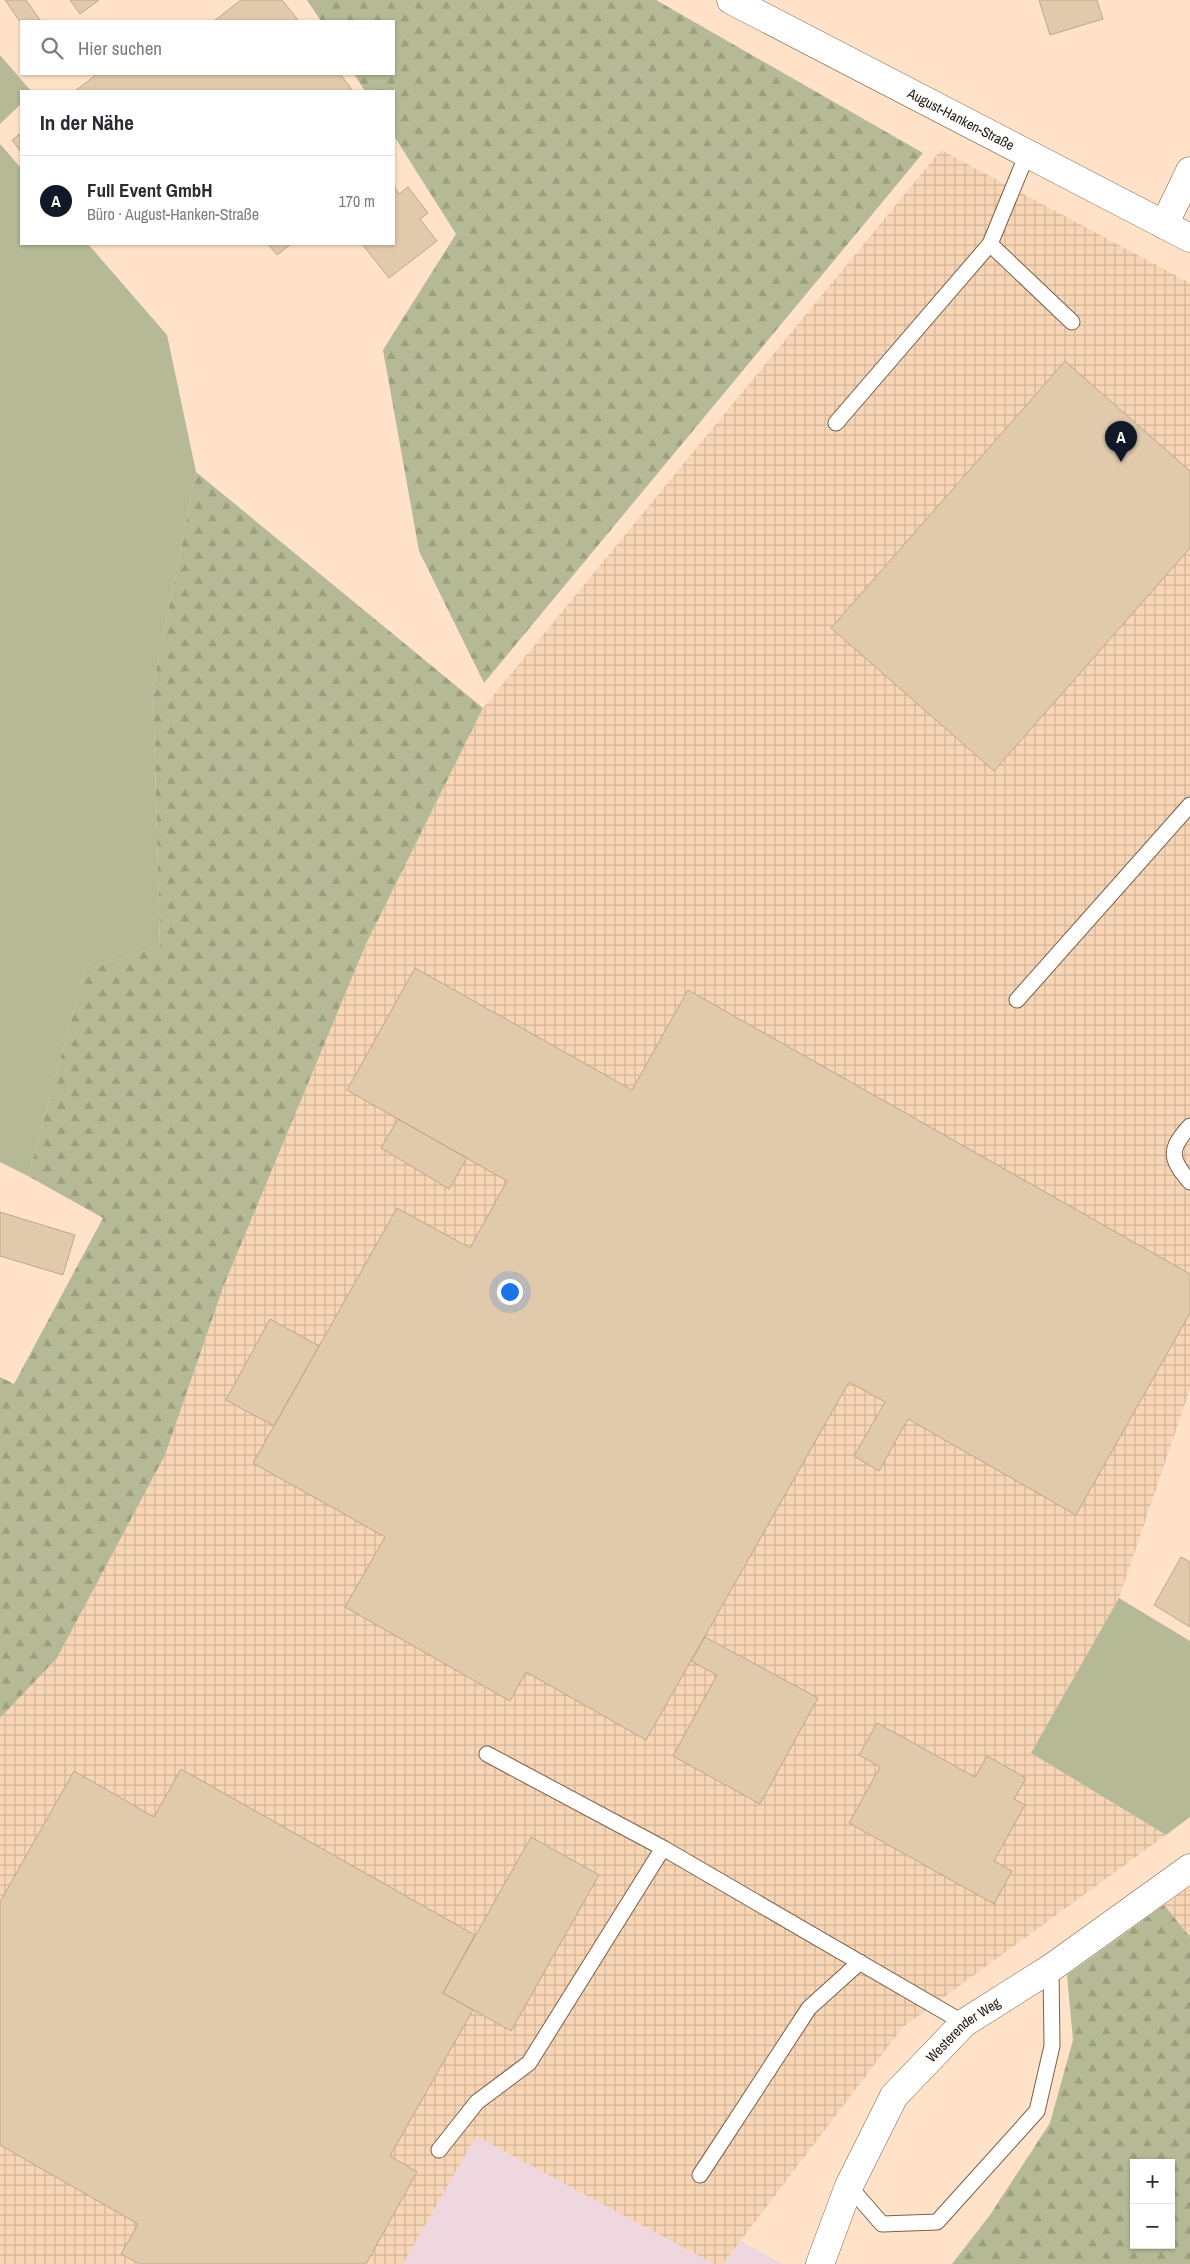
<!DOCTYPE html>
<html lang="de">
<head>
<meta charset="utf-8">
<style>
	body { margin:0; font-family:"Archivo Narrow",sans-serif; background:#f7f7f7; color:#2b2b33 }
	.controls { position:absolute; right:15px; bottom:15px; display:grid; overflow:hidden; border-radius:0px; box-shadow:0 1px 4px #0004 }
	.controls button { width:45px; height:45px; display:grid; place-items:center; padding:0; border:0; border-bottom:1px solid #e1e1e2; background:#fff; color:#2b2b33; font:25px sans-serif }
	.you { position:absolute; left:509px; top:1291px; width:18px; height:18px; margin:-12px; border:4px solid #fff; border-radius:50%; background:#1a73e8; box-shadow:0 0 0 8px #1a73e833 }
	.badge { display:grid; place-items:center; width:32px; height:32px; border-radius:50%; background:#111827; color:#fff; font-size:16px; font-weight:700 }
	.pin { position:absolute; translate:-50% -41px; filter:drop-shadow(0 1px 2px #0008) }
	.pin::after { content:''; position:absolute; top:26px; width:18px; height:15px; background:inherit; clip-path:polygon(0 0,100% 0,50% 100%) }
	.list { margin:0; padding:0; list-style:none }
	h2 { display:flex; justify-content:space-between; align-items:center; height:65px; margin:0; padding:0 20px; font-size:21px }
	h2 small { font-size:16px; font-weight:400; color:#7c7c81 }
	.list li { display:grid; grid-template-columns:32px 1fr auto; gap:15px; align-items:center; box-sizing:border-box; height:90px; padding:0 20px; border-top:1px solid #e1e1e2 }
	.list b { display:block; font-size:19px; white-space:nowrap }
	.list p { margin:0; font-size:16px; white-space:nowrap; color:#7c7c81 }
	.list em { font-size:16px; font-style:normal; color:#7c7c81 }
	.icon { flex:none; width:28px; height:28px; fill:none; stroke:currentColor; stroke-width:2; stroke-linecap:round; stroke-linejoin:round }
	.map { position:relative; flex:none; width:1190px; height:2264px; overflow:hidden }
	.search { position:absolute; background:#fff; box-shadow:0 1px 4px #0004; left:20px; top:20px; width:375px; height:55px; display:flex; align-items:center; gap:12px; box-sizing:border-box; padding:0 18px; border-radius:0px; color:#7c7c81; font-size:19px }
	.panel { position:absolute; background:#fff; box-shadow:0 1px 4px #0004; left:20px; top:90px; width:375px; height:155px; border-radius:0px }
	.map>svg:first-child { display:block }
	.commercial { fill:#efd7e0 }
	.industrial { fill:url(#industrial-grid) }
	.grass { fill:#b5b995 }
	.forest { fill:url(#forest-firs); fill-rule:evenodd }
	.building { fill:#e1c9ac; stroke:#bea78b }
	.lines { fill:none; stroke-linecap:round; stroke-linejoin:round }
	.service-casing { stroke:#7a614a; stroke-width:17 }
	.minor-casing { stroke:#7a614a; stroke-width:29 }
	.service { stroke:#fff; stroke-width:15 }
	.minor { stroke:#fff; stroke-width:28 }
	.labels { text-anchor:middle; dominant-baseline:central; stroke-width:4; stroke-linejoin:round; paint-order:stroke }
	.street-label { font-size:14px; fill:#23190f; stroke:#fff3e8 }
</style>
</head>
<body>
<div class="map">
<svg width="1190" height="2264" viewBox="0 0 1190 2264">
	<defs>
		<pattern id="industrial-grid" width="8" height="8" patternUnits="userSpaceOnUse" patternTransform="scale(1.25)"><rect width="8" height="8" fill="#f7d5b5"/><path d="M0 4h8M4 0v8" fill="none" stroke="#d3b69a"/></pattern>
		<pattern id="forest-firs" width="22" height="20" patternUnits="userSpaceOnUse" patternTransform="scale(1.25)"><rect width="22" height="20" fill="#b5b995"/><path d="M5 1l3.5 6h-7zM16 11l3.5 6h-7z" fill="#9b9e7f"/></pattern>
	</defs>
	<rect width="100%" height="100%" fill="#ffe2c7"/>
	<path class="commercial" d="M 476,2136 L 714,2264 L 403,2264 Z
		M 741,2241 L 783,2264 L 723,2264 Z"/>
	<path class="industrial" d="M 941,150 L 1190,283 L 1190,1389 L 1119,1598 L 1031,1753 L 1166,1835 L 903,2027 L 723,2264 L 714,2264 L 476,2136 L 403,2264 L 0,2264 L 0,1718 L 57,1658 L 165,1455 L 224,1285 L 366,944 L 483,708 Z
		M 1190,1886 L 1190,1937 L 1164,1905 Z"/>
	<path class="grass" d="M 0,55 L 31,91 L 21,91 L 21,104 L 0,124 Z
		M 0,144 L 21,168 L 21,244 L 88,244 L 167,335 L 196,472 L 153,687 L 160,946 L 85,970 L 28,1176 L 0,1162 Z
		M 1119,1598 L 1190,1641 L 1190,1817 L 1166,1835 L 1031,1753 Z"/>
	<path class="forest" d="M 307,0 L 656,0 L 923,153 L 484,683 L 419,551 L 383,350 L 456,234 L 394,136 L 394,91 L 365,91 L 354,74 L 394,74 L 394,21 L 321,21 Z
		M 196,472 L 483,708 L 366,944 L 224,1285 L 165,1455 L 57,1658 L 0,1718 L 0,1377 L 14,1384 L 103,1218 L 28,1176 L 85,970 L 160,946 L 153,687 Z
		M 1164,1905 L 1190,1937 L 1190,2264 L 952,2264 L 990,2215 L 1050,2123 L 1073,2040 L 1067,1975 ZM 1134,2163 L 1171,2163 L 1171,2245 L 1134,2245 Z"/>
	<path class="building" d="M 5,0 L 26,0 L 40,20 L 21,23 Z
		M 70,0 L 99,0 L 80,14 Z
		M 241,0 L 282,0 L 299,21 L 214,21 Z
		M 1039,0 L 1097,0 L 1103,19 L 1050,35 Z
		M 97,74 L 340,74 L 353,91 L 75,91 Z
		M 21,133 L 21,152 L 12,140 Z
		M 394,186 L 399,194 L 408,187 L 428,213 L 420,219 L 437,241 L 389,278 L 362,244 L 394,244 Z
		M 268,244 L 291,244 L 277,255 Z
		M 1065,361 L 1190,471 L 1190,548 L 994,771 L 831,628 Z
		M 415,968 L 632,1090 L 688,990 L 1190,1274 L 1190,1313 L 1076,1515 L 908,1419 L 879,1471 L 854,1456 L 885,1402 L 849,1382 L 646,1740 L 526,1672 L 510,1701 L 345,1607 L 385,1537 L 253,1463 L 397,1208 L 470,1248 L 507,1181 L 347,1090 Z
		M 398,1119 L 467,1158 L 449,1189 L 381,1148 Z
		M 0,1212 L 75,1235 L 63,1275 L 0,1256 Z
		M 270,1319 L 319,1346 L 274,1426 L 226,1400 Z
		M 1181,1557 L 1190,1562 L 1190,1627 L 1154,1605 Z
		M 705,1637 L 818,1698 L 760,1804 L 673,1756 L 717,1675 L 691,1661 Z
		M 877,1723 L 975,1777 L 987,1756 L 1026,1778 L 1014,1799 L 1025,1805 L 994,1861 L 1012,1871 L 994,1904 L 849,1823 L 880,1767 L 859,1755 Z
		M 181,1769 L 475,1935 L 443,1993 L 473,2010 L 390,2156 L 417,2172 L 366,2264 L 140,2264 L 121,2254 L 138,2224 L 0,2145 L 0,1902 L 74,1771 L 154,1817 Z
		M 531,1837 L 599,1875 L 511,2031 L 443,1993 Z"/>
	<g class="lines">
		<defs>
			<path id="service" d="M 990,244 L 1072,322
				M 836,423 L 990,244 L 1027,154
				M 1017,1000 L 1190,805
				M 1190,1126 C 1169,1149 1169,1158 1190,1182
				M 487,1754 L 663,1848 L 964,2023
				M 439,2150 L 477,2102 L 529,2063 L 663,1848
				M 700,2175 L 809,2008 L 860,1962
				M 849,2186 L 882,2224 L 937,2222 L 1037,2111 L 1052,2046 L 1051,1968"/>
			<g id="minor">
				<path id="s1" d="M 731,0 L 1190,238"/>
				<path d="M 1164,225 L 1190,171"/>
				<path id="s2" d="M 820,2264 L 849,2186 L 894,2096 L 964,2023 L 1051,1968 L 1190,1868"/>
			</g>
		</defs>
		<use href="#service" class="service-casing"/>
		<use href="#minor" class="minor-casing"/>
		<use href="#service" class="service"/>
		<use href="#minor" class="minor"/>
	</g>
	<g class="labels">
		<g class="street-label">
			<text stroke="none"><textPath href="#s1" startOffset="259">August-Hanken-Straße</textPath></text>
			<text stroke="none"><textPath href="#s2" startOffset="280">Westerender Weg</textPath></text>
		</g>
	</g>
</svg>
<div class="controls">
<button>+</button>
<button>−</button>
</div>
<div class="you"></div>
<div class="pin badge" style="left:1121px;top:462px">A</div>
<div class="search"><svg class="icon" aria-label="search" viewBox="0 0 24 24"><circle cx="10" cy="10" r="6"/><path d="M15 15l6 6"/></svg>Hier suchen</div>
<section class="panel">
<h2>In der Nähe<small></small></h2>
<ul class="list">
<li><span class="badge">A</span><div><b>Full Event GmbH</b><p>Büro · August-Hanken-Straße</p></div><em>170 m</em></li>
</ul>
</section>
</div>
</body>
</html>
